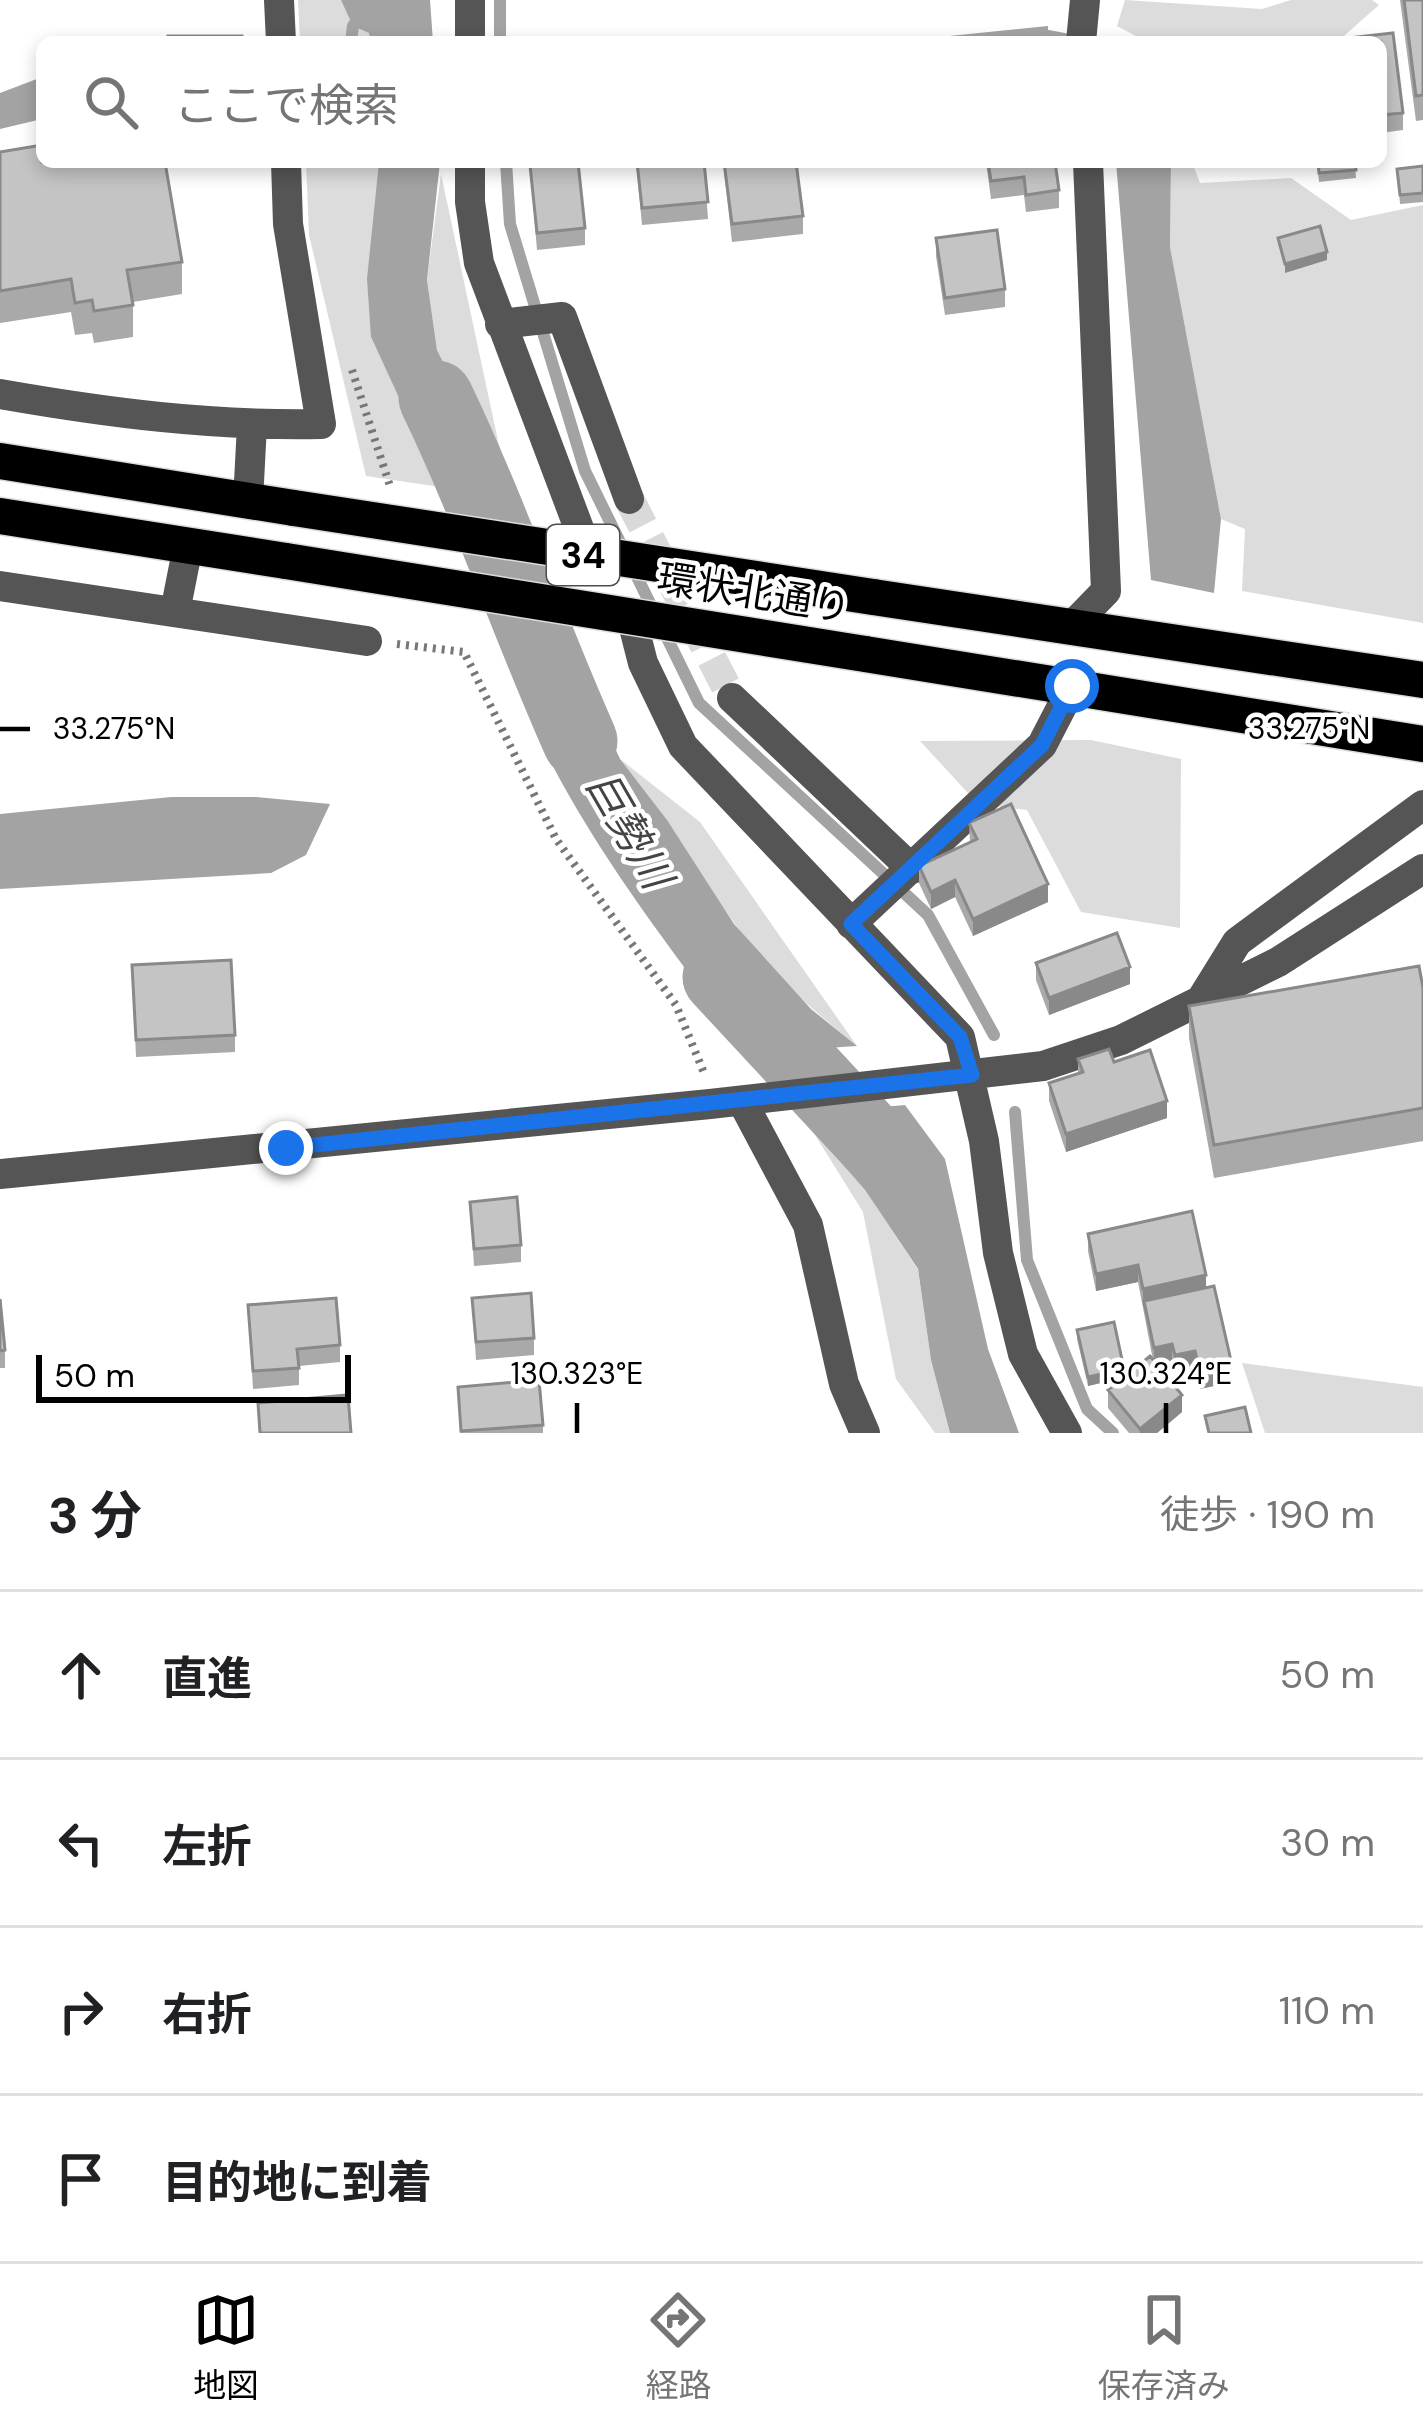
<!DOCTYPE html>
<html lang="ja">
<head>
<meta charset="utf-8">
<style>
	body { margin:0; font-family:"DM Sans","Noto Sans JP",sans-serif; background:#f6f6f6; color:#202124 }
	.scale { position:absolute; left:36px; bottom:30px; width:315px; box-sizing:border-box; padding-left:12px; border:6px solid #000; border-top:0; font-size:33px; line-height:42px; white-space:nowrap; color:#000; -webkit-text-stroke:9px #fff; paint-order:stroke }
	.stop { position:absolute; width:36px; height:36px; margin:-27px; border:9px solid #1a73e8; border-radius:50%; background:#fff }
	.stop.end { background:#1a73e8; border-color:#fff; box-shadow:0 3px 12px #0008 }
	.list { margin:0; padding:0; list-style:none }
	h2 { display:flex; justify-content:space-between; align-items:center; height:156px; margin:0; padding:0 48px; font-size:51px }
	h2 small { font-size:39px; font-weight:400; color:#757577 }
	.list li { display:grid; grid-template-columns:78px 1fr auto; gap:36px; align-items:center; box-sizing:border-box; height:168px; padding:0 48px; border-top:3px solid #e0e0e0 }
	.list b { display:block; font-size:45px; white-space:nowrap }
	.list em { font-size:39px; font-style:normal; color:#757577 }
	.icon { flex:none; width:66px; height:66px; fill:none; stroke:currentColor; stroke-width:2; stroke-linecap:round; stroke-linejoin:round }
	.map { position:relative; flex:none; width:1423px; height:1433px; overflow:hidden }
	.search { position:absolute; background:#fff; box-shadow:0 6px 18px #0003; left:36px; right:36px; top:36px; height:132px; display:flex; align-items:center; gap:30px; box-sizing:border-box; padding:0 42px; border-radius:18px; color:#757577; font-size:45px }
	.sheet { height:828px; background:#fff }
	nav { display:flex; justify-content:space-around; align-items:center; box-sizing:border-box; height:168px; border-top:3px solid #e0e0e0; background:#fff; font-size:33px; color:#757577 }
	nav a { display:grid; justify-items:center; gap:6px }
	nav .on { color:#000 }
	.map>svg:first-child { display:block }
	.green { fill:#dcdcdc }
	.water { fill:#a3a3a3 }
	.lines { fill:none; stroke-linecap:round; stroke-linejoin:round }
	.stream { stroke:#a3a3a3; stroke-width:12 }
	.river { stroke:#a3a3a3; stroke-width:75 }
	.minor-tunnel { stroke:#d9d9d9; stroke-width:30; stroke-dasharray:30 15; stroke-linecap:butt }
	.highway-casing { stroke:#dbdbdb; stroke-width:39 }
	.path { stroke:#777; stroke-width:8; stroke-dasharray:3 6; stroke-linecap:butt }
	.minor { stroke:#555; stroke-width:30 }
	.highway { stroke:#000; stroke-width:36 }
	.highway-bridge-casing { stroke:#dbdbdb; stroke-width:39; stroke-linecap:butt }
	.highway-bridge { stroke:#000; stroke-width:36 }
	.wall { fill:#a9a9a9 }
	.shaded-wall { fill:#898989 }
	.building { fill:#c4c4c4; stroke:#898989; stroke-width:3 }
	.route { stroke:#1a73e8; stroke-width:15 }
	.ticks { fill:none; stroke:#000; stroke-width:4.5 }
	.labels { text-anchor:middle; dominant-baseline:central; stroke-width:9; stroke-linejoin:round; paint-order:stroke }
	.shield { fill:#fff; stroke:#4c4c4c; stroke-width:3 }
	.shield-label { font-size:36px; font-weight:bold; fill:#000 }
	.street-label { font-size:39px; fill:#000; stroke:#fff }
	.water-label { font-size:42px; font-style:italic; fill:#444; stroke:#fff }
	.ticks-label { font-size:30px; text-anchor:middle; fill:#000; stroke:#fff; stroke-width:9; stroke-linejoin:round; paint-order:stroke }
</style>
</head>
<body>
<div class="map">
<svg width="1423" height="1433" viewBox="0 0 1423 1433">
	<rect width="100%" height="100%" fill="#fff"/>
	<path class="green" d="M 298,0 L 341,0 L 369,33 L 370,42 L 300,42 Z
		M 1125,0 L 1262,9 L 1291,0 L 1372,0 L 1379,5 L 1337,42 L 1147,42 L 1117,26 Z
		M 306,162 L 379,162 L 371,337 L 440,487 L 366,476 L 309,235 Z
		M 1171,162 L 1192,162 L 1200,183 L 1291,178 L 1351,220 L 1423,205 L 1423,623 L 1242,591 L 1245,529 L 1221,519 L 1170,247 Z
		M 441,174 L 510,497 L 437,350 L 427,280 Z
		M 1091,740 L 1181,759 L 1180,928 L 1081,912 L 1027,810 L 978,804 L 920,741 Z
		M 620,759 L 700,822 L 857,1046 C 812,1010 765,968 732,920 C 694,867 660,811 620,759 Z
		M 810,1127 L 865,1190 L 918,1270 L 931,1360 L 950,1433 L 935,1433 L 896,1379 L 863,1212 Z
		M 1242,1363 L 1423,1387 L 1423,1433 L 1265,1433 Z"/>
	<path class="water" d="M 341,0 L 430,0 L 433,42 L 370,42 L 369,33 L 353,26 Z
		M 1048,26 L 1048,42 L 890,42 Z
		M 42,77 L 42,119 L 0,129 L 0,93 Z
		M 379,162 L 440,162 L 427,280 L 437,350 L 510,497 L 440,487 L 371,337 L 367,279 Z
		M 1116,162 L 1171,162 L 1170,247 L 1221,519 L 1214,593 L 1151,580 Z
		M 504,643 L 571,653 L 620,759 L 667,820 L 734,924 L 811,1009 L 857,1046 L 749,1053 C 675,955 598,857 543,747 C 527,714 517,677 504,643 Z
		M 171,797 L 256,797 L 330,804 L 306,855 L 271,873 L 0,889 L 0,814 Z
		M 905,1105 L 945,1159 L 988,1349 L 1019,1433 L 950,1433 L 931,1360 L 918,1269 L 865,1190 L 810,1127 L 823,1112 Z"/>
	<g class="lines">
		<path class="stream" d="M 500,0 L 500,42
			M 1048,36 L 1079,42
			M 351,42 L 353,26 L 373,0
			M 506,162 L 510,224 L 585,471 L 699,703 L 928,915 L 994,1035
			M 1015,1112 L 1027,1260 L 1087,1409 L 1113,1433"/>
		<path class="river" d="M 436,398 C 490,510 529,627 580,741
			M 720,977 L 912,1184"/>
		<path class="minor-tunnel" d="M 629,499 L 732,698"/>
		<defs>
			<path id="highway" d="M 0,461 L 294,508
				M 0,516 L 286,561
				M 873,597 L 1423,680
				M 865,654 L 1423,744"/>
		</defs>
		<use href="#highway" class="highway-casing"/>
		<path class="path" d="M 352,370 L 390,486
			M 397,644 L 464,652 L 556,839 L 676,1005 L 704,1073"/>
		<path class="minor" d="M 279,0 L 281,42
			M 470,0 L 470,42
			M 1081,42 L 1085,0
			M 470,162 L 470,202 L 479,263 L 589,555
			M 500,324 L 562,317 L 629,499
			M 0,394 C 109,413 210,426 321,424 L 288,224 L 286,162
			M 248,501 L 252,425
			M 0,586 L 367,641
			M 175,612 L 188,546
			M 631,616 L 643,663 L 683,746 L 960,1037 L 984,1141 L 998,1253 L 1023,1354 L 1067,1433
			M 1072,626 L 1106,591 L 1088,162
			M 732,698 L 912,869
			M 851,924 L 1042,745 L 1072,687
			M 1201,1000 L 1237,942 L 1423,805
			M 742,1101 L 808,1225 L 844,1384 L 865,1433
			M 0,1174 L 710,1104 L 1043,1066 L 1121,1040 L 1278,962 L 1423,869"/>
		<use href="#highway" class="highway"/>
		<defs>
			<path id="highway-bridge" d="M 294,508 L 873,597
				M 286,561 L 865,654"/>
		</defs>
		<use href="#highway-bridge" class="highway-bridge-casing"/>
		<use href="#highway-bridge" class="highway-bridge"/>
	</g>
	<path class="wall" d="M 1400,0 L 1423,0 L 1423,120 L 1416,121 Z
		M 1381,42 L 1403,113 L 1403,130 L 1381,133 Z
		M 0,152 L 182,262 L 182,294 L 133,302 L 133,337 L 94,343 L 92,333 L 75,335 L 71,312 L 0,323 Z
		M 636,162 L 704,162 L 708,219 L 642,225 Z
		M 723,162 L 796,162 L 803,216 L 803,234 L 732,242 Z
		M 986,162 L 1055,162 L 1059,190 L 1059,208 L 1026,212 L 1024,195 L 991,199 Z
		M 1317,162 L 1355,162 L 1356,178 L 1319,182 Z
		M 530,165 L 585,228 L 585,245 L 537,250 Z
		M 1423,166 L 1423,202 L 1400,204 L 1397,169 Z
		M 936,238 L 1005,289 L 1005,307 L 945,315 L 936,256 Z
		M 969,823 L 1048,902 L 973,936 L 955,897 L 931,909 L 919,883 L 919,866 L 970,842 Z
		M 1036,963 L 1130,984 L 1049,1015 L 1036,980 Z
		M 132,965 L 235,1035 L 235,1052 L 136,1057 Z
		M 1423,988 L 1423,1141 L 1214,1178 L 1189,1038 L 1189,1006 Z
		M 1078,1059 L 1114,1062 L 1167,1118 L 1066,1152 L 1049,1101 L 1049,1083 L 1078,1074 Z
		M 470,1202 L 521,1245 L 521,1262 L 474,1266 Z
		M 1088,1234 L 1206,1288 L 1232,1382 L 1200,1389 L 1195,1368 L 1175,1373 L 1172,1361 L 1157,1365 L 1182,1412 L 1157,1433 L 1129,1433 L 1108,1408 L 1108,1390 L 1123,1378 L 1088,1386 L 1077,1339 L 1077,1330 L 1124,1377 L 1153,1360 L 1138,1282 L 1096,1291 L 1088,1251 Z
		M 472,1298 L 534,1338 L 534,1355 L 476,1360 Z
		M 0,1299 L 5,1350 L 5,1368 L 0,1368 Z
		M 248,1305 L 340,1345 L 340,1362 L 299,1366 L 299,1385 L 253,1389 Z
		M 458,1387 L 543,1425 L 543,1433 L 460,1433 Z"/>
	<path class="shaded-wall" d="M 1327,252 L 1327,260 L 1285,273 L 1285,264 Z
		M 955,880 L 955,897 L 931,909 L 931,892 Z
		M 1048,884 L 1048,902 L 973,936 L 973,919 Z
		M 1130,967 L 1130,984 L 1049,1015 L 1049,998 Z
		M 1167,1101 L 1167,1118 L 1066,1152 L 1066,1134 Z
		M 1138,1265 L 1138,1282 L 1096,1291 L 1096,1274 Z
		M 1206,1275 L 1206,1292 L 1143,1306 L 1143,1289 Z
		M 1172,1344 L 1172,1361 L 1154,1366 L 1154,1348 Z
		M 1195,1351 L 1195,1368 L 1175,1373 L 1175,1355 Z
		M 1232,1365 L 1232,1382 L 1200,1389 L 1200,1372 Z
		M 1124,1369 L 1124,1377 L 1088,1386 L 1088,1377 Z
		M 1182,1395 L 1182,1412 L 1157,1433 L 1140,1433 L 1140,1429 Z"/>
	<path class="building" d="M 1404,0 L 1423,0 L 1423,95 L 1416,96 Z
		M 1393,33 L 1403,113 L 1381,115 L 1381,42 L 1348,42 L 1348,38 Z
		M 168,36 L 242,36 L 243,42 L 168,42 Z
		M 42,145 L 42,162 L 165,162 L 182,262 L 127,270 L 133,305 L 94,311 L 92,300 L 75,303 L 71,279 L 0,291 L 0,152 Z
		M 562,162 L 578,162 L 585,228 L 537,233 L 530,165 Z
		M 637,162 L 704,162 L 708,202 L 642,208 Z
		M 724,162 L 796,162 L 803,216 L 732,224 Z
		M 988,162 L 1055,162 L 1059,190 L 1026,195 L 1024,177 L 991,181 Z
		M 1318,162 L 1355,162 L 1356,170 L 1319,173 Z
		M 1423,166 L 1423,193 L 1400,195 L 1397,169 Z
		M 1320,226 L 1327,252 L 1285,264 L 1278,238 Z
		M 997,230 L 1005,289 L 945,298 L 936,238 Z
		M 1011,804 L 1048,884 L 973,919 L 955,880 L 931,892 L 919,866 L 977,839 L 969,823 Z
		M 1117,933 L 1130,967 L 1049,998 L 1036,963 Z
		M 231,960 L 235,1035 L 136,1040 L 132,965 Z
		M 1419,966 L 1423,988 L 1423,1108 L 1214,1145 L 1189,1006 Z
		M 1109,1049 L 1114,1062 L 1150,1050 L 1167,1101 L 1066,1134 L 1049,1083 L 1083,1072 L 1078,1059 Z
		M 517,1197 L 521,1245 L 474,1249 L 470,1202 Z
		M 1192,1211 L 1206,1275 L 1143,1289 L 1138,1265 L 1096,1274 L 1088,1234 Z
		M 1214,1286 L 1232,1365 L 1200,1372 L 1195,1351 L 1175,1355 L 1172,1344 L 1154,1348 L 1144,1301 Z
		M 531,1293 L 534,1338 L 476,1342 L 472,1298 Z
		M 336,1298 L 340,1345 L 297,1349 L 299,1368 L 253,1371 L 248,1305 Z
		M 0,1299 L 5,1350 L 0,1351 Z
		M 1114,1322 L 1124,1369 L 1088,1377 L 1077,1330 Z
		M 1150,1356 L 1182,1395 L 1140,1429 L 1108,1390 Z
		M 539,1380 L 543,1425 L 461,1431 L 458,1387 Z
		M 348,1395 L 351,1433 L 260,1433 L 258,1403 Z
		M 1245,1407 L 1251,1433 L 1209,1433 L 1205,1416 Z"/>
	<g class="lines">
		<path class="route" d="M 286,1148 L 972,1075 L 960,1037 L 851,924 L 1042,745 L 1072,686"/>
	</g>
	<path class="ticks" d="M 0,729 L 30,729M 1393,729 L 1423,729M 577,1403 L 577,1433M 1166,1403 L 1166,1433"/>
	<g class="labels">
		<rect class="shield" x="547" y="525" width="72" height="60" rx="9"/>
		<g class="shield-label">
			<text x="583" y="555">34</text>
		</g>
		<g class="street-label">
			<text transform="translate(754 593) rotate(9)">環状北通り</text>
		</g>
		<g class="water-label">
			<text transform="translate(629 830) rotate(60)">巨勢川</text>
		</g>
	</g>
	<g class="ticks-label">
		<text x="114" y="739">33.275°N</text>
		<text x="1309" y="739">33.275°N</text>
		<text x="577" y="1384">130.323°E</text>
		<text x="1166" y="1384">130.324°E</text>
	</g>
</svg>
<div class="scale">50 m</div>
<div class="stop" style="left:1072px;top:686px"></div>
<div class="stop end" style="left:286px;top:1148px"></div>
<div class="search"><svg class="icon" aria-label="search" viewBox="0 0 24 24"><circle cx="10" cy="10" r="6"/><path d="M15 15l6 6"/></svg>ここで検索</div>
</div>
<section class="sheet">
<h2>3 分<small>徒歩 · 190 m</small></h2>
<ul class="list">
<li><svg class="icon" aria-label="ahead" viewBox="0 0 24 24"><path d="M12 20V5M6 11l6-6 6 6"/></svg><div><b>直進</b></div><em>50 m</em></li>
<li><svg class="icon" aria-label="left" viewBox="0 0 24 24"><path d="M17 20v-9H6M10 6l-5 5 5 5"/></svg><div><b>左折</b></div><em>30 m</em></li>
<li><svg class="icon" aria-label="right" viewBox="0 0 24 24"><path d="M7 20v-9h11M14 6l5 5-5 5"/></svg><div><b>右折</b></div><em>110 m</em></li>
<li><svg class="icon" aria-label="arrive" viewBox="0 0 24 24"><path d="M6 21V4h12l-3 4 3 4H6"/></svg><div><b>目的地に到着</b></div></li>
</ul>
</section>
<nav>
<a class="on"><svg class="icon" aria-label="map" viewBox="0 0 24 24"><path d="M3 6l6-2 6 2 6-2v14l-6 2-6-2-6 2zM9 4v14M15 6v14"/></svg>地図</a>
<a><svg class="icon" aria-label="directions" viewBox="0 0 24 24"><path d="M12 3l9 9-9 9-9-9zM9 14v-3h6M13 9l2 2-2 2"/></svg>経路</a>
<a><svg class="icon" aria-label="saved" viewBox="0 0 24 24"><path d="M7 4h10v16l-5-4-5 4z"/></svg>保存済み</a>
</nav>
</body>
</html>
